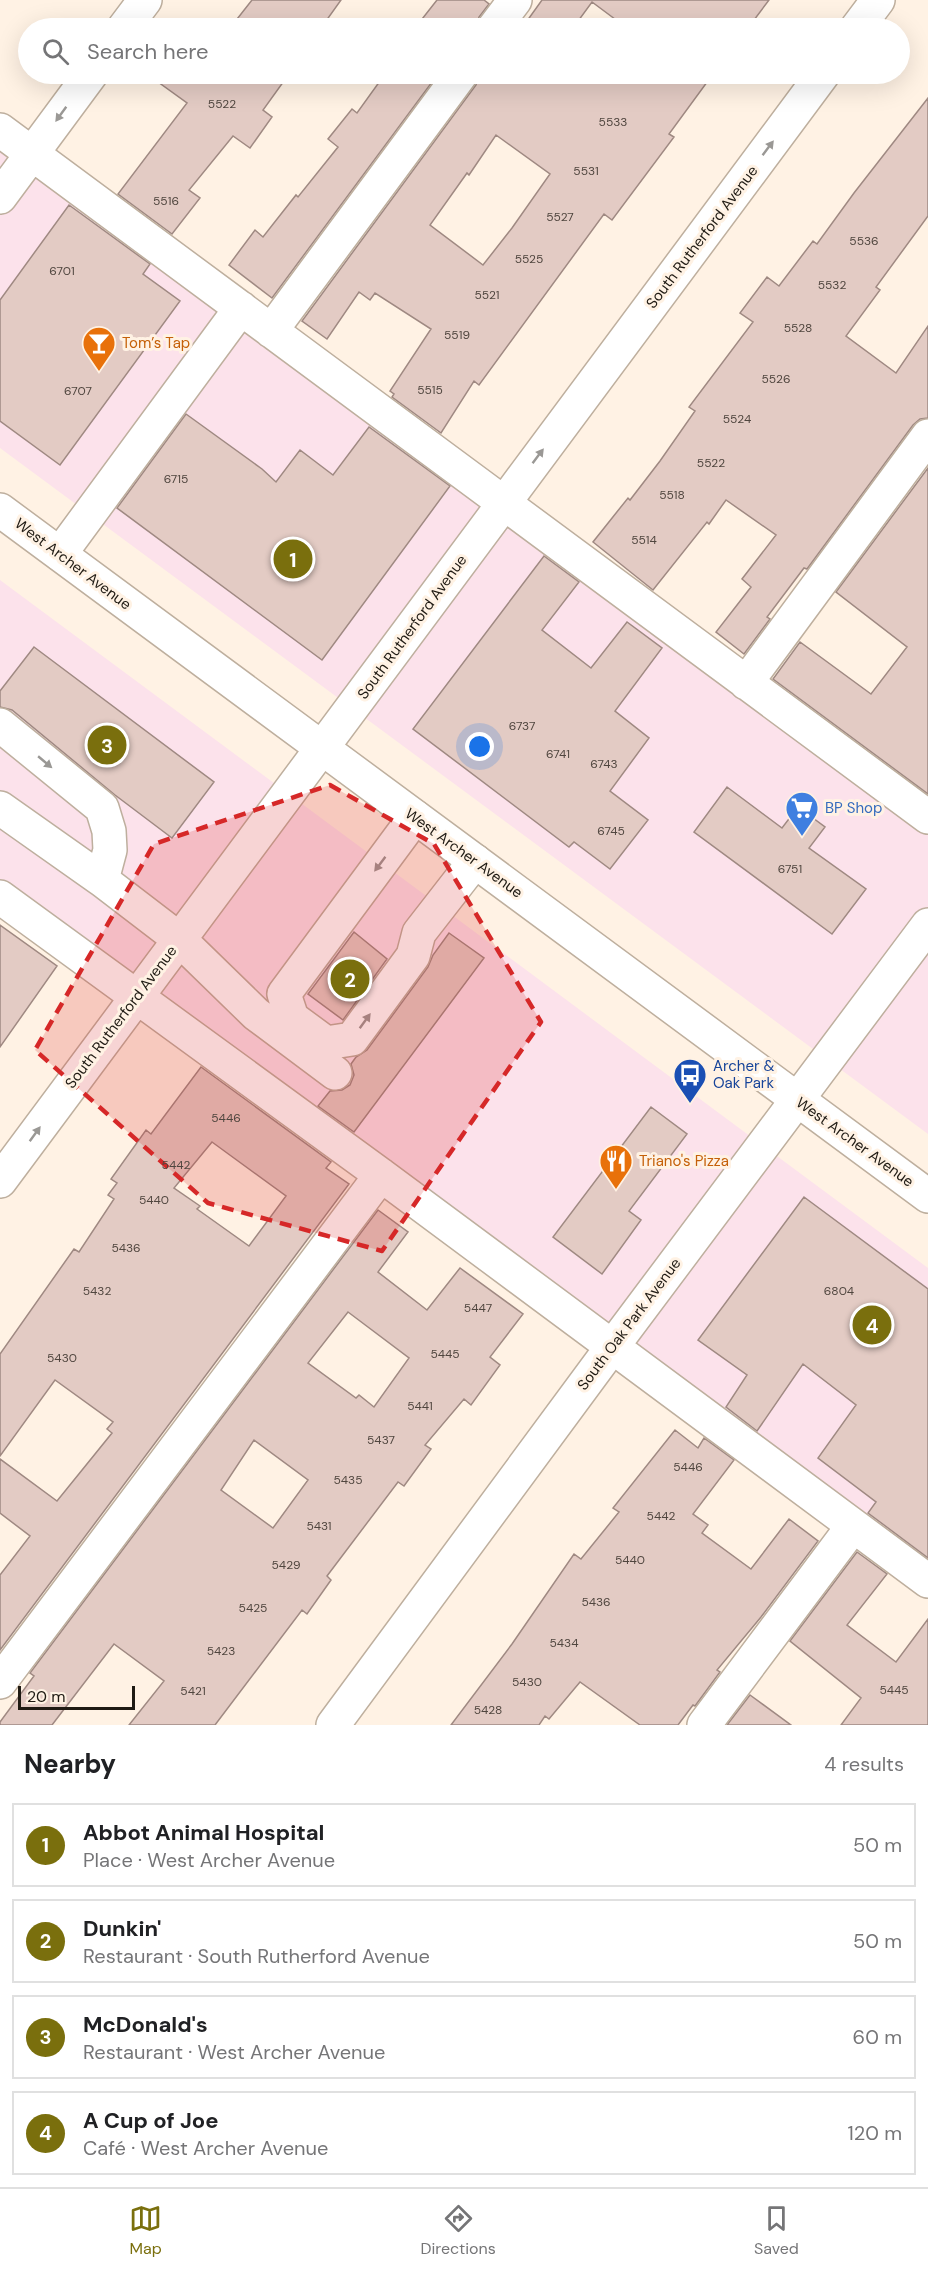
<!DOCTYPE html>
<html lang="en">
<head>
<meta charset="utf-8">
<style>
	body { margin:0; font-family:"DM Sans",sans-serif; background:#f6f6f6; color:#202124 }
	.scale { position:absolute; left:18px; bottom:15px; width:117px; box-sizing:border-box; padding-left:6px; border:3px solid #1f1a13; border-top:0; font-size:16px; line-height:21px; white-space:nowrap; color:#1f1a13; -webkit-text-stroke:4px #fff2e4; paint-order:stroke }
	.you { position:absolute; left:480px; top:747px; width:21px; height:21px; margin:-15px; border:4px solid #fff; border-radius:50%; background:#1a73e8; box-shadow:0 0 0 9px #1a73e833 }
	.badge { display:grid; place-items:center; width:39px; height:39px; border-radius:50%; background:#7a6f0d; color:#fff; font-size:20px; font-weight:700 }
	.pin { position:absolute; translate:-50% -50%; border:3px solid #fff; box-shadow:0 2px 6px #0006 }
	.list { margin:0; padding:0; list-style:none }
	h2 { display:flex; justify-content:space-between; align-items:center; height:78px; margin:0; padding:0 24px; font-size:26px }
	h2 small { font-size:20px; font-weight:400; color:#757577 }
	.list li { display:grid; grid-template-columns:39px 1fr auto; gap:18px; align-items:center; box-sizing:border-box; height:84px; margin:0 12px 12px; padding:0 12px; border:2px solid #e0e0e0; border-radius:0px }
	.list b { display:block; font-size:22px; white-space:nowrap }
	.list p { margin:0; font-size:20px; white-space:nowrap; color:#757577 }
	.list em { font-size:20px; font-style:normal; color:#757577 }
	.icon { flex:none; width:33px; height:33px; fill:none; stroke:currentColor; stroke-width:2; stroke-linecap:round; stroke-linejoin:round }
	.map { position:relative; flex:none; width:928px; height:1725px; overflow:hidden }
	.search { position:absolute; background:#fff; box-shadow:0 6px 24px #0002; left:18px; right:18px; top:18px; height:66px; display:flex; align-items:center; gap:15px; box-sizing:border-box; padding:0 21px; border-radius:33px; color:#757577; font-size:22px }
	.sheet { height:462px; background:#fff }
	nav { display:flex; justify-content:space-around; align-items:center; box-sizing:border-box; height:84px; border-top:2px solid #e0e0e0; background:#fff; font-size:16px; color:#757577 }
	nav a { display:grid; justify-items:center; gap:3px }
	nav .on { color:#7a6f0d }
	.map>svg:first-child { display:block }
	.commercial { fill:#fce2eb }
	.building { fill:#e3cbc4; stroke:#9f8982; stroke-width:1.5; fill-rule:evenodd }
	.lines { fill:none; stroke-linecap:round; stroke-linejoin:round }
	.minor-casing { stroke:#beaf9e; stroke-width:36 }
	.major-casing { stroke:#beaf9e; stroke-width:36 }
	.minor { stroke:#fff; stroke-width:33 }
	.major { stroke:#fff; stroke-width:33 }
	.oneway { fill:#9a9895 }
	.marked { fill:#d62828; fill-opacity:0.2; stroke:#d62828; stroke-width:4.5; stroke-dasharray:12 8; stroke-linejoin:round }
	.labels { text-anchor:middle; dominant-baseline:central; stroke-width:6; stroke-linejoin:round; paint-order:stroke }
	.number-label { font-size:12px; fill:#50463f }
	.street-label { font-size:15px; fill:#1f1a13; stroke:#fff2e4 }
	.food-label { font-size:15px; fill:#c56008; stroke:#fff2e4; text-anchor:start }
	.shop-label { font-size:15px; fill:#366cbe; stroke:#fff2e4; text-anchor:start }
	.transit-label { font-size:15px; fill:#164399; stroke:#fff2e4; text-anchor:start }
</style>
</head>
<body>
<div class="map">
<svg width="928" height="1725" viewBox="0 0 928 1725">
	<rect width="100%" height="100%" fill="#fff2e4"/>
	<path class="commercial" d="M 0,115 L 928,800 L 928,1134 L 0,448 Z
		M 0,580 L 928,1268 L 928,1567 L 0,884 Z"/>
	<path class="building" d="M 252,0 L 341,0 L 321,28 L 230,28 Z
		M 437,0 L 484,0 L 489,4 L 479,17 L 476,28 L 415,28 Z
		M 542,0 L 769,0 L 748,28 L 627,28 L 592,2 L 573,28 L 517,28 L 519,26 L 522,28 Z
		M 147,74 L 289,74 L 263,110 L 272,117 L 250,148 L 233,136 L 189,190 L 200,198 L 172,234 L 118,194 L 187,103 Z
		M 385,74 L 438,74 L 272,298 L 229,265 L 255,230 L 263,237 L 296,195 L 298,197 L 338,147 L 328,139 L 352,109 L 357,113 Z
		M 479,74 L 713,74 L 669,134 L 674,137 L 612,220 L 604,214 L 479,385 L 474,381 L 441,433 L 392,397 L 394,394 L 390,391 L 431,329 L 375,293 L 370,300 L 359,292 L 327,339 L 302,321 L 476,85 ZM 496,135 L 550,174 L 512,228 L 483,265 L 430,225 L 467,173 L 469,175 Z
		M 928,98 L 928,216 L 876,287 L 880,290 L 846,336 L 896,373 L 928,326 L 928,418 L 920,419 L 913,425 L 807,569 L 804,568 L 767,617 L 770,619 L 744,654 L 716,632 L 751,587 L 742,579 L 776,535 L 726,500 L 709,524 L 707,522 L 653,590 L 593,542 L 628,498 L 630,500 L 660,461 L 695,411 L 689,407 L 753,322 L 740,313 L 767,277 L 779,286 L 813,241 L 817,244 L 854,193 Z
		M 69,205 L 150,264 L 143,274 L 180,301 L 60,465 L 0,421 L 0,300 Z
		M 186,414 L 262,469 L 276,482 L 300,450 L 333,475 L 369,427 L 450,486 L 322,660 L 117,508 Z
		M 928,468 L 928,794 L 773,679 L 800,642 L 871,694 L 907,647 L 836,592 Z
		M 544,556 L 579,582 L 542,630 L 591,668 L 627,622 L 662,648 L 615,711 L 649,738 L 610,791 L 648,820 L 610,869 L 574,842 L 569,847 L 413,729 Z
		M 34,647 L 214,782 L 172,838 L 115,795 L 12,710 L 0,707 L 0,691 Z
		M 727,787 L 782,828 L 798,807 L 825,827 L 809,848 L 866,889 L 832,934 L 694,832 Z
		M 0,925 L 57,966 L 0,1047 Z
		M 354,932 L 387,959 L 343,1020 L 308,994 Z
		M 449,933 L 484,958 L 354,1132 L 318,1106 L 330,1091 L 342,1090 L 350,1085 L 354,1075 L 351,1064 L 356,1057 L 367,1050 L 428,967 L 433,955 Z
		M 201,1067 L 331,1162 L 326,1168 L 349,1184 L 0,1650 L 0,1575 L 30,1536 L 0,1513 L 0,1459 L 57,1501 L 112,1433 L 107,1429 L 113,1422 L 55,1380 L 0,1456 L 0,1354 L 74,1249 L 79,1252 L 114,1199 L 108,1195 L 117,1183 L 111,1179 L 146,1130 L 151,1134 ZM 212,1142 L 286,1196 L 249,1246 L 197,1209 L 200,1206 L 174,1188 Z
		M 651,1107 L 687,1134 L 629,1211 L 641,1220 L 602,1274 L 553,1237 Z
		M 804,1197 L 928,1289 L 928,1558 L 868,1513 L 876,1502 L 818,1458 L 856,1405 L 803,1364 L 757,1431 L 726,1407 L 747,1375 L 698,1340 Z
		M 378,1210 L 408,1232 L 378,1272 L 427,1310 L 460,1268 L 523,1314 L 490,1357 L 500,1365 L 471,1405 L 464,1399 L 425,1445 L 431,1449 L 404,1486 L 398,1482 L 327,1576 L 331,1580 L 307,1614 L 302,1610 L 215,1725 L 129,1725 L 164,1681 L 114,1644 L 52,1725 L 0,1725 L 0,1722 L 34,1676 L 30,1673 ZM 348,1312 L 409,1358 L 374,1407 L 359,1395 L 356,1398 L 308,1363 ZM 254,1440 L 308,1480 L 273,1528 L 221,1490 Z
		M 675,1430 L 698,1448 L 704,1438 L 734,1460 L 693,1514 L 708,1525 L 702,1533 L 751,1569 L 789,1519 L 818,1541 L 761,1617 L 717,1670 L 720,1672 L 695,1706 L 693,1705 L 678,1725 L 640,1725 L 580,1682 L 549,1719 L 545,1716 L 539,1725 L 451,1725 L 512,1644 L 574,1554 L 581,1559 L 619,1512 L 613,1508 Z
		M 857,1552 L 887,1574 L 847,1625 L 896,1662 L 928,1619 L 928,1725 L 841,1725 L 861,1698 L 790,1641 Z
		M 750,1695 L 791,1725 L 727,1725 Z"/>
	<g class="lines">
		<defs>
			<path id="minor" d="M 124,28 L 145,0
				M 494,28 L 515,0
				M 857,28 L 878,0
				M 0,130 L 928,817
				M 0,197 L 91,74
				M 271,331 L 461,74
				M 60,554 L 241,308
				M 746,683 L 928,436
				M 0,725 L 102,808 L 109,831 L 110,850 L 102,880
				M 0,808 L 102,880 L 179,939 L 256,1014 L 335,1073
				M 415,817 L 284,994 L 292,1018 L 326,1043 L 352,1039 L 413,956 L 419,933 L 475,861
				M 0,897 L 381,1175 L 928,1581
				M 0,1181 L 823,74
				M 0,1682 L 381,1175
				M 333,1725 L 612,1347 L 928,925
				M 704,1725 L 853,1526"/>
			<path id="major" d="M 0,510 L 928,1196"/>
		</defs>
		<use href="#minor" class="minor-casing"/>
		<use href="#major" class="major-casing"/>
		<use href="#minor" class="minor"/>
		<use href="#major" class="major"/>
	</g>
	<defs><path id="oneway-solid" d="M-6-.8H1V-3.2L6.5 0L1 3.2V.8H-6Z" transform="scale(1.5)"/></defs>
	<g class="oneway">
		<use href="#oneway-solid" transform="translate(61 114) rotate(126)"/>
		<use href="#oneway-solid" transform="translate(768 148) rotate(-53)"/>
		<use href="#oneway-solid" transform="translate(538 456) rotate(-53)"/>
		<use href="#oneway-solid" transform="translate(45 762) rotate(40)"/>
		<use href="#oneway-solid" transform="translate(380 864) rotate(127)"/>
		<use href="#oneway-solid" transform="translate(365 1021) rotate(-54)"/>
		<use href="#oneway-solid" transform="translate(35 1134) rotate(-54)"/>
	</g>
	<path class="marked" d="M 330,785 L 434,844 L 541,1022 L 382,1251 L 208,1203 L 35,1050 L 154,844 Z"/>
	<defs>
		<symbol id="bar-pin" viewBox="-11 -11 22 30"><path d="M0 17L-7.5 6A9.5 9.5 0 1 1 7.5 6Z" fill="#e8710a" stroke="#fff2e4"/><path d="M-6-5H6L.8 .8V4.5H3.5V6h-7V4.5H-.8V.8Z" fill="#fff"/></symbol>
		<symbol id="supermarket-pin" viewBox="-11 -11 22 30"><path d="M0 17L-7.5 6A9.5 9.5 0 1 1 7.5 6Z" fill="#3f7fe0" stroke="#fff2e4"/><path d="M-6-5.5h2.5l.6 2H6L4.5 2H-2.5L-4.4-4H-6ZM-1.5 3.2a1.3 1.3 0 1 0 .1 0ZM3 3.2a1.3 1.3 0 1 0 .1 0Z" fill="#fff"/></symbol>
		<symbol id="bus-pin" viewBox="-11 -11 22 30"><path d="M0 17L-7.5 6A9.5 9.5 0 1 1 7.5 6Z" fill="#1a4fb4" stroke="#fff2e4"/><path d="M-5-6H5V4H4V6H2V4H-2V6H-4V4H-5ZM-3.5-4V0h7V-4ZM-3.5 1.2v1.5H-2V1.2ZM2 1.2v1.5H3.5V1.2Z" fill="#fff"/></symbol>
		<symbol id="restaurant-pin" viewBox="-11 -11 22 30"><path d="M0 17L-7.5 6A9.5 9.5 0 1 1 7.5 6Z" fill="#e8710a" stroke="#fff2e4"/><path d="M-5-6h1v4h1v-4h1v4h1v-4h1v5L-1.5 .5V6h-2V.5L-5-1ZM5-6V6H3V1.5H1.5Q1.5-4 5-6Z" fill="#fff"/></symbol>
	</defs>
	<g fill-rule="evenodd">
		<use href="#bar-pin" x="80" y="324" width="38" height="52"/>
		<use href="#supermarket-pin" x="783" y="789" width="38" height="52"/>
		<use href="#bus-pin" x="671" y="1056" width="38" height="52"/>
		<use href="#restaurant-pin" x="597" y="1142" width="38" height="52"/>
	</g>
	<g class="labels">
		<g class="number-label">
			<text x="222" y="104">5522</text>
			<text x="613" y="122">5533</text>
			<text x="586" y="171">5531</text>
			<text x="166" y="201">5516</text>
			<text x="560" y="217">5527</text>
			<text x="864" y="241">5536</text>
			<text x="529" y="259">5525</text>
			<text x="62" y="271">6701</text>
			<text x="832" y="285">5532</text>
			<text x="487" y="295">5521</text>
			<text x="798" y="328">5528</text>
			<text x="457" y="335">5519</text>
			<text x="776" y="379">5526</text>
			<text x="430" y="390">5515</text>
			<text x="78" y="391">6707</text>
			<text x="737" y="419">5524</text>
			<text x="711" y="463">5522</text>
			<text x="176" y="479">6715</text>
			<text x="672" y="495">5518</text>
			<text x="644" y="540">5514</text>
			<text x="522" y="726">6737</text>
			<text x="558" y="754">6741</text>
			<text x="604" y="764">6743</text>
			<text x="611" y="831">6745</text>
			<text x="790" y="869">6751</text>
			<text x="226" y="1118">5446</text>
			<text x="176" y="1165">5442</text>
			<text x="154" y="1200">5440</text>
			<text x="126" y="1248">5436</text>
			<text x="97" y="1291">5432</text>
			<text x="839" y="1291">6804</text>
			<text x="478" y="1308">5447</text>
			<text x="445" y="1354">5445</text>
			<text x="62" y="1358">5430</text>
			<text x="420" y="1406">5441</text>
			<text x="381" y="1440">5437</text>
			<text x="688" y="1467">5446</text>
			<text x="348" y="1480">5435</text>
			<text x="661" y="1516">5442</text>
			<text x="319" y="1526">5431</text>
			<text x="630" y="1560">5440</text>
			<text x="286" y="1565">5429</text>
			<text x="596" y="1602">5436</text>
			<text x="253" y="1608">5425</text>
			<text x="564" y="1643">5434</text>
			<text x="221" y="1651">5423</text>
			<text x="527" y="1682">5430</text>
			<text x="894" y="1690">5445</text>
			<text x="193" y="1691">5421</text>
			<text x="488" y="1710">5428</text>
		</g>
		<g class="street-label">
			<text transform="translate(702 237) rotate(-53)">South Rutherford Avenue</text>
			<text transform="translate(73 564) rotate(37)">West Archer Avenue</text>
			<text transform="translate(412 627) rotate(-54)">South Rutherford Avenue</text>
			<text transform="translate(464 853) rotate(36)">West Archer Avenue</text>
			<text transform="translate(121 1017) rotate(-53)">South Rutherford Avenue</text>
			<text transform="translate(855 1142) rotate(36)">West Archer Avenue</text>
			<text transform="translate(629 1324) rotate(-53)">South Oak Park Avenue</text>
		</g>
		<g class="food-label">
			<text x="122" y="343">Tom’s Tap</text>
			<text x="639" y="1161">Triano's Pizza</text>
		</g>
		<g class="shop-label">
			<text x="825" y="808">BP Shop</text>
		</g>
		<g class="transit-label">
			<text x="713" y="1066">Archer &amp;<tspan x="713" dy="17">Oak Park</tspan></text>
		</g>
	</g>
</svg>
<div class="scale">20 m</div>
<div class="you"></div>
<div class="pin badge" style="left:293px;top:559px">1</div>
<div class="pin badge" style="left:350px;top:979px">2</div>
<div class="pin badge" style="left:107px;top:745px">3</div>
<div class="pin badge" style="left:872px;top:1325px">4</div>
<div class="search"><svg class="icon" aria-label="search" viewBox="0 0 24 24"><circle cx="10" cy="10" r="6"/><path d="M15 15l6 6"/></svg>Search here</div>
</div>
<section class="sheet">
<h2>Nearby<small>4 results</small></h2>
<ul class="list">
<li><span class="badge">1</span><div><b>Abbot Animal Hospital</b><p>Place · West Archer Avenue</p></div><em>50 m</em></li>
<li><span class="badge">2</span><div><b>Dunkin'</b><p>Restaurant · South Rutherford Avenue</p></div><em>50 m</em></li>
<li><span class="badge">3</span><div><b>McDonald's</b><p>Restaurant · West Archer Avenue</p></div><em>60 m</em></li>
<li><span class="badge">4</span><div><b>A Cup of Joe</b><p>Café · West Archer Avenue</p></div><em>120 m</em></li>
</ul>
</section>
<nav>
<a class="on"><svg class="icon" aria-label="map" viewBox="0 0 24 24"><path d="M3 6l6-2 6 2 6-2v14l-6 2-6-2-6 2zM9 4v14M15 6v14"/></svg>Map</a>
<a><svg class="icon" aria-label="directions" viewBox="0 0 24 24"><path d="M12 3l9 9-9 9-9-9zM9 14v-3h6M13 9l2 2-2 2"/></svg>Directions</a>
<a><svg class="icon" aria-label="saved" viewBox="0 0 24 24"><path d="M7 4h10v16l-5-4-5 4z"/></svg>Saved</a>
</nav>
</body>
</html>
